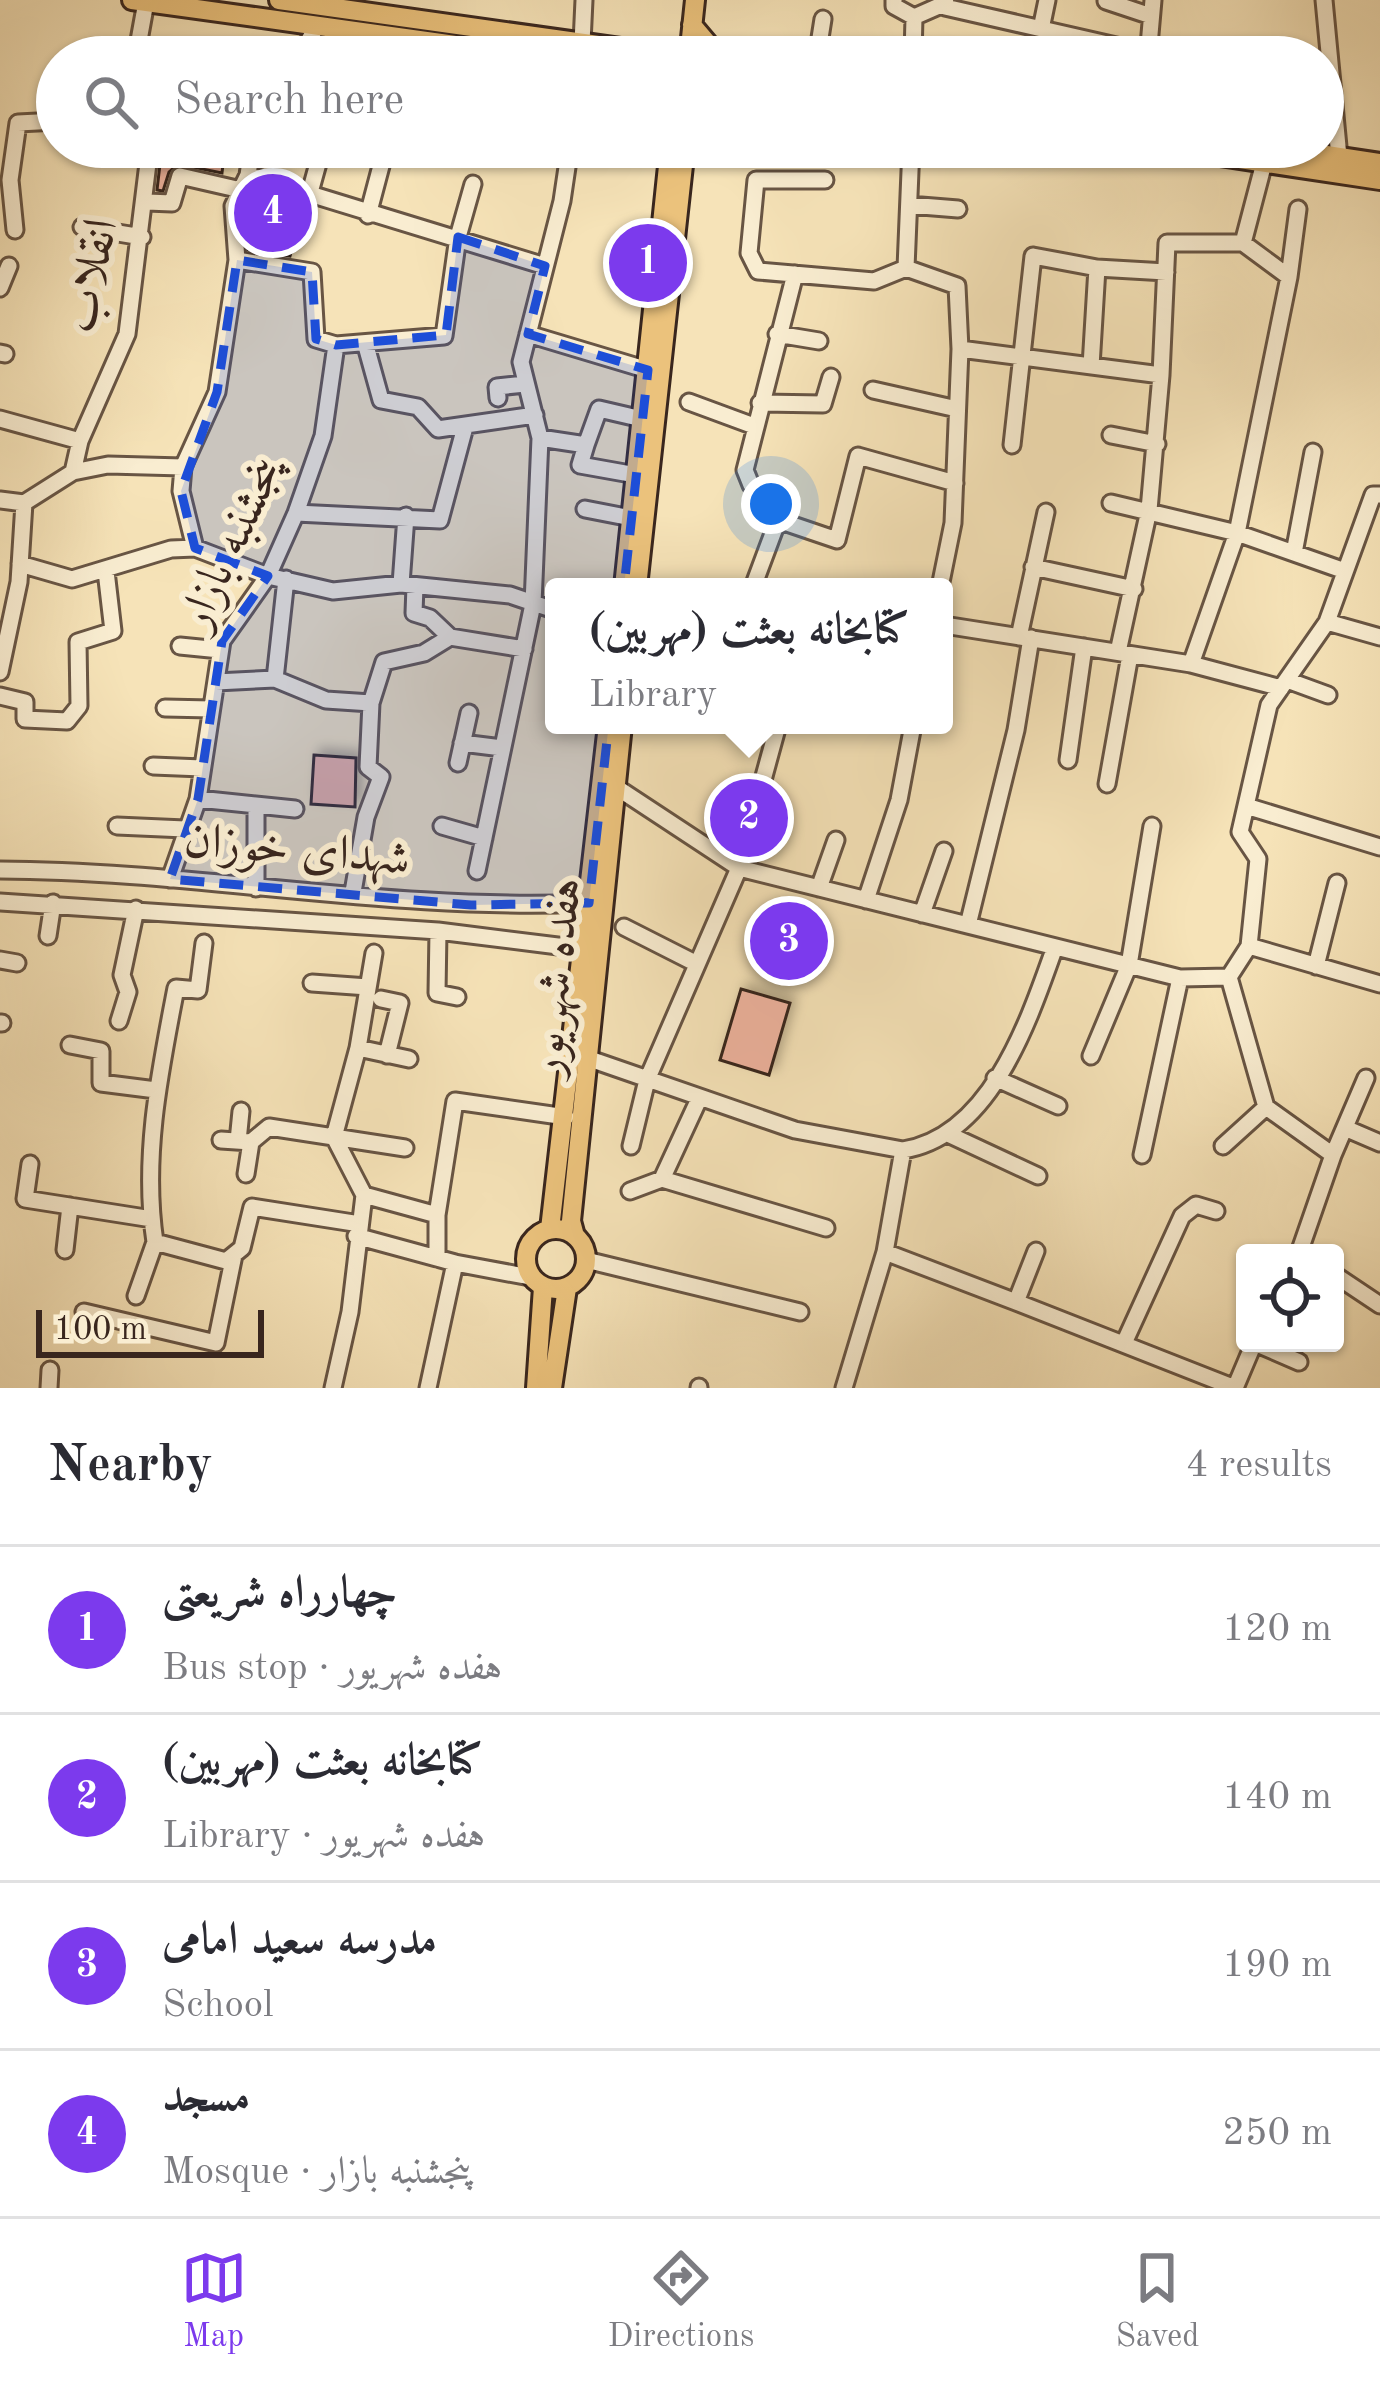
<!DOCTYPE html>
<html lang="en">
<head>
<meta charset="utf-8">
<style>
	body { margin:0; font-family:"Old Standard TT",Amiri,serif; background:#f7f7f7; color:#2b2b33 }
	.controls { position:absolute; right:36px; bottom:36px; display:grid; overflow:hidden; border-radius:12px; box-shadow:0 3px 9px #0004 }
	.controls button { width:108px; height:108px; display:grid; place-items:center; padding:0; border:0; border-bottom:3px solid #e1e1e2; background:#fff; color:#2b2b33; font:60px sans-serif }
	.scale { position:absolute; left:36px; bottom:30px; width:228px; box-sizing:border-box; padding-left:12px; border:6px solid #39261e; border-top:0; font-size:33px; line-height:42px; white-space:nowrap; color:#39261e; -webkit-text-stroke:9px #f9edd1; paint-order:stroke }
	.you { position:absolute; left:771px; top:504px; width:42px; height:42px; margin:-30px; border:9px solid #fff; border-radius:50%; background:#1a73e8; box-shadow:0 0 0 18px #1a73e833 }
	.badge { display:grid; place-items:center; width:78px; height:78px; border-radius:50%; background:#7c3aed; color:#fff; font-size:39px; font-weight:700 }
	.pin { position:absolute; translate:-50% -50%; border:6px solid #fff; box-shadow:0 3px 12px #0006 }
	.popup { position:absolute; left:545px; top:578px; width:408px; height:156px; box-sizing:border-box; display:grid; place-content:center; border-radius:12px; background:#fff; filter:drop-shadow(0 3px 9px #0005); font-size:39px; white-space:nowrap; color:#7c7c81 }
	.popup b { font-size:45px; color:#2b2b33 }
	.popup::after { content:''; position:absolute; left:50%; top:100%; margin-left:-24px; border:24px solid transparent; border-top-color:#fff }
	.list { margin:0; padding:0; list-style:none }
	h2 { display:flex; justify-content:space-between; align-items:center; height:156px; margin:0; padding:0 48px; font-size:51px }
	h2 small { font-size:39px; font-weight:400; color:#7c7c81 }
	.list li { display:grid; grid-template-columns:78px 1fr auto; gap:36px; align-items:center; box-sizing:border-box; height:168px; padding:0 48px; border-top:3px solid #e1e1e2 }
	.list b { display:block; font-size:45px; white-space:nowrap }
	.list p { margin:0; font-size:39px; white-space:nowrap; color:#7c7c81 }
	.list em { font-size:39px; font-style:normal; color:#7c7c81 }
	.icon { flex:none; width:66px; height:66px; fill:none; stroke:currentColor; stroke-width:2; stroke-linecap:round; stroke-linejoin:round }
	.map { position:relative; flex:none; width:1380px; height:1388px; overflow:hidden }
	.search { position:absolute; background:#fff; box-shadow:0 3px 9px #0004; left:36px; right:36px; top:36px; height:132px; display:flex; align-items:center; gap:30px; box-sizing:border-box; padding:0 42px; border-radius:66px; color:#7c7c81; font-size:45px }
	.sheet { height:828px; background:#fff }
	nav { display:flex; justify-content:space-around; align-items:center; box-sizing:border-box; height:168px; border-top:3px solid #e1e1e2; background:#fff; font-size:33px; color:#7c7c81 }
	nav a { display:grid; justify-items:center; gap:6px }
	nav .on { color:#7c3aed }
	.map>svg:first-child { display:block }
	.building { fill:#edb29d; stroke:#39261e; stroke-width:3; filter:url(#shadow) }
	.lines { fill:none; stroke-linecap:round; stroke-linejoin:round }
	.minor-casing { stroke:#685544; stroke-width:21 }
	.major-casing { stroke:#39261e; stroke-width:24 }
	.minor { stroke:#f9edd1; stroke-width:15 }
	.major { stroke:#ebc27c; stroke-width:18 }
	.marked { fill:#1d4ed8; fill-opacity:0.2; stroke:#1d4ed8; stroke-width:9; stroke-dasharray:24 15; stroke-linejoin:round }
	.labels { text-anchor:middle; dominant-baseline:central; stroke-width:12; stroke-linejoin:round; paint-order:stroke }
	.street-label { font-size:48px; fill:#39261e; stroke:#f9edd1 }
</style>
</head>
<body>
<div class="map">
<svg width="1380" height="1388" viewBox="0 0 1380 1388">
	<defs>
		<filter id="shadow"><feDropShadow dx="6" dy="-6" stdDeviation="6" flood-color="#0004"/></filter>
	</defs>
	<rect width="100%" height="100%" fill="#f6e3b8"/>
	<filter id="stains"><feTurbulence type="fractalNoise" baseFrequency=".00167" numOctaves="4"/><feColorMatrix values="0 0 0 0 .2 0 0 0 0 .09 0 0 0 0 .02 0 0 0 .5 -.17"/></filter>
	<radialGradient id="worn" r=".72"><stop offset=".6" stop-color="#630" stop-opacity="0"/><stop offset="1" stop-color="#630" stop-opacity=".3"/></radialGradient>
	<path class="building" d="M 162,147 L 225,147 L 222,173 L 178,164 L 169,172 L 163,191 L 157,190 Z
		M 254,189 L 304,207 L 290,256 L 248,250 L 245,208 Z
		M 314,755 L 356,758 L 355,807 L 311,804 Z
		M 741,989 L 790,1003 L 769,1075 L 720,1060 Z"/>
	<g class="lines">
		<defs>
			<path id="minor" d="M 894,0 L 894,6 L 914,17
				M 1324,0 L 1339,157
				M 1106,1 L 1151,16
				M 146,2 L 138,46 L 146,57
				M 945,7 L 1147,53
				M 1041,29 L 1047,0
				M 582,43 L 584,0
				M 299,57 L 317,26
				M 372,57 L 378,34
				M 817,57 L 823,19
				M 913,57 L 914,17 L 946,3
				M 1148,57 L 1153,0
				M 252,147 L 248,175 L 545,266
				M 911,147 L 906,268 L 957,286 L 960,349
				M 825,180 L 756,180 L 749,253 L 758,271 L 874,281 L 906,268
				M 309,196 L 322,149 L 315,147
				M 147,202 L 172,203 L 180,176 L 241,190
				M 909,205 L 958,209
				M 368,215 L 386,147
				M 82,227 L 142,237
				M 15,230 L 10,180 L 18,123 L 57,121
				M 1243,243 L 1289,277 L 1237,533 L 1345,571
				M 1097,268 L 1166,272
				M 1289,277 L 1298,209
				M 0,288 L 9,266
				M 528,334 L 648,370
				M 777,334 L 819,341
				M 336,345 L 444,336 L 458,237 L 473,184
				M 366,346 L 381,400 L 418,407 L 438,429 L 535,415
				M 0,353 L 5,354
				M 873,390 L 957,409
				M 498,398 L 497,387 L 525,384
				M 689,402 L 754,426
				M 760,403 L 823,404 L 831,377
				M 0,419 L 80,441
				M 1111,435 L 1157,444
				M 540,438 L 586,445 L 599,409 L 642,419
				M 586,445 L 580,465 L 636,475
				M 1012,445 L 1033,256 L 1097,268 L 1091,366
				M 73,472 L 108,465 L 183,467
				M 0,500 L 24,503
				M 1111,503 L 1237,533 L 1191,664
				M 585,509 L 631,518
				M 296,513 L 440,520 L 465,427
				M 778,520 L 837,540 L 858,456 L 955,483
				M 195,548 L 181,491 L 183,467 L 217,392 L 237,260
				M 1294,553 L 1313,452
				M 20,564 L 72,579 L 171,549 L 195,548 L 268,576 L 333,591 L 401,584 L 510,595 L 554,610
				M 1033,567 L 1134,589
				M 401,584 L 406,516
				M 415,586 L 414,613 L 430,618 L 450,637
				M 753,587 L 778,520 L 777,495 L 751,485 L 745,470 L 795,274
				M 940,587 L 953,523 L 960,349 L 1161,375 L 1167,243 L 1243,243 L 1264,163
				M 1327,622 L 1380,637
				M 944,625 L 1191,664 L 1281,688
				M 1019,637 L 1046,512
				M 180,646 L 220,650
				M 1118,652 L 1149,510 L 1161,375
				M 0,672 L 19,582 L 24,503 L 73,472 L 80,441 L 127,334 L 150,147
				M 275,679 L 286,579
				M 1287,680 L 1328,695
				M 216,682 L 275,679 L 326,700 L 371,703
				M 0,696 L 25,702 L 25,719 L 67,721 L 79,706 L 78,642 L 113,631 L 106,571
				M 165,708 L 211,709
				M 462,743 L 502,748
				M 1068,760 L 1084,647
				M 458,763 L 469,713
				M 153,766 L 202,768
				M 1107,784 L 1130,655
				M 616,787 L 739,868 L 1180,978 L 1229,977 L 1249,946 L 1380,984
				M 198,799 L 295,809
				M 1246,806 L 1380,847
				M 117,826 L 185,829
				M 442,826 L 484,838
				M 0,870 C 196,871 392,912 589,903
				M 477,871 L 533,604 L 540,438 L 521,362 L 562,201 L 570,147
				M 170,879 L 198,799 L 222,641 L 268,576 L 296,513 L 323,436 L 336,345 L 316,339 L 312,272 L 237,260 L 233,206 L 248,175
				M 256,888 L 256,805
				M 819,888 L 836,840
				M 353,892 L 366,817 L 381,777 L 368,767 L 371,703 L 384,662 L 424,653 L 450,637 L 524,649
				M 866,900 L 899,800 L 913,725
				M 0,902 L 438,931 L 582,949
				M 922,914 L 944,851
				M 968,925 L 1016,730 L 1031,638
				M 624,927 L 697,964
				M 438,931 L 437,993 L 457,997
				M 48,936 L 53,903
				M 204,943 L 198,990 L 176,988 C 160,1071 142,1157 155,1242 L 226,1261 L 242,1248 L 252,1207 L 360,1224
				M 1249,946 L 1258,859 L 1240,832 L 1269,705 L 1327,622 L 1373,495 L 1380,495
				M 0,960 L 17,963
				M 1316,966 L 1337,883
				M 1229,977 L 1266,1107 L 1333,1155 L 1299,1253
				M 312,983 L 368,987
				M 381,999 L 400,1003 L 387,1055
				M 119,1021 L 128,992 L 122,975 L 136,909
				M 0,1023 L 2,1023
				M 70,1045 L 101,1051 L 101,1083 L 156,1090
				M 358,1048 L 409,1059
				M 1091,1056 L 1129,965 L 1152,826
				M 587,1058 L 795,1130 L 903,1150 C 991,1136 1029,1020 1055,947
				M 995,1078 L 1058,1106
				M 1345,1128 L 1380,1143
				M 950,1135 L 1038,1176
				M 221,1140 L 251,1142 L 269,1127 L 405,1148
				M 238,1141 L 241,1111
				M 631,1146 L 647,1080 L 739,868 L 778,725
				M 1223,1146 L 1266,1107
				M 1142,1155 L 1180,978
				M 1333,1155 L 1366,1078
				M 30,1164 L 25,1199 L 152,1219
				M 246,1174 L 251,1142
				M 662,1179 L 826,1228
				M 630,1191 L 662,1179 L 699,1099
				M 364,1195 L 437,1215
				M 356,1236 L 455,1263 L 428,1388
				M 65,1250 L 70,1206
				M 1036,1251 L 1016,1302 L 1235,1388
				M 885,1252 L 1016,1302
				M 437,1258 L 437,1215 L 455,1101 L 566,1117
				M 586,1260 L 800,1312
				M 455,1263 L 530,1277
				M 1335,1275 L 1380,1305
				M 136,1296 L 155,1242
				M 84,1312 L 216,1343 L 234,1255
				M 1125,1341 L 1182,1216 L 1196,1205 L 1216,1211
				M 1255,1343 L 1299,1362
				M 49,1388 L 50,1370
				M 333,1388 L 350,1312 L 364,1195 L 334,1137 L 358,1048 L 374,953
				M 699,1388 L 699,1387
				M 844,1388 L 885,1252 L 903,1150
				M 1235,1388 L 1254,1343"/>
			<path id="major" d="M 132,0 L 542,57
				M 279,0 L 684,57
				M 692,25 L 719,57
				M 689,57 L 695,0
				M 1160,147 L 1380,180
				M 1274,147 L 1380,163
				M 624,587 L 670,147
				M 637,587 L 685,147
				M526 1259a30 30 0 1 1 60 0a30 30 0 1 1-60 0Z
				M 550,1229 L 608,725
				M 575,1236 L 571,1221 L 622,725
				M 536,1388 L 543,1287
				M 552,1388 L 567,1288"/>
		</defs>
		<use href="#minor" class="minor-casing"/>
		<use href="#major" class="major-casing"/>
		<use href="#minor" class="minor"/>
		<use href="#major" class="major"/>
	</g>
	<path class="marked" d="M 458,237 L 545,266 L 528,334 L 648,370 L 589,903 L 471,905 L 170,879 L 198,799 L 222,641 L 268,576 L 195,548 L 181,491 L 217,392 L 237,260 L 312,272 L 316,339 L 336,345 L 446,335 Z"/>
	<g class="labels">
		<g class="street-label">
			<text transform="translate(92 276) rotate(-78)">انقلاب</text>
			<text transform="translate(232 544) rotate(-65)">پنجشنبه بازار</text>
			<text transform="translate(297 851) rotate(5)">شهدای خوزان</text>
			<text transform="translate(557 977) rotate(-84)">هفده شهریور</text>
		</g>
	</g>
	<rect width="100%" height="100%" filter="url(#stains)"/>
	<rect width="100%" height="100%" fill="url(#worn)"/>
</svg>
<div class="controls">
<button><svg class="icon" aria-label="locate" viewBox="0 0 24 24"><circle cx="12" cy="12" r="6"/><path d="M12 2v4M12 18v4M2 12h4M18 12h4"/></svg></button>
</div>
<div class="scale">100 m</div>
<div class="you"></div>
<div class="pin badge" style="left:648px;top:263px">1</div>
<div class="pin badge" style="left:749px;top:818px">2</div>
<div class="popup"><b>کتابخانه بعثت (مهربین)</b>Library</div>
<div class="pin badge" style="left:789px;top:941px">3</div>
<div class="pin badge" style="left:273px;top:213px">4</div>
<div class="search"><svg class="icon" aria-label="search" viewBox="0 0 24 24"><circle cx="10" cy="10" r="6"/><path d="M15 15l6 6"/></svg>Search here</div>
</div>
<section class="sheet">
<h2>Nearby<small>4 results</small></h2>
<ul class="list">
<li><span class="badge">1</span><div><b>چهارراه شریعتی</b><p>Bus stop · هفده شهریور</p></div><em>120 m</em></li>
<li><span class="badge">2</span><div><b>کتابخانه بعثت (مهربین)</b><p>Library · هفده شهریور</p></div><em>140 m</em></li>
<li><span class="badge">3</span><div><b>مدرسه سعید امامی</b><p>School</p></div><em>190 m</em></li>
<li><span class="badge">4</span><div><b>مسجد</b><p>Mosque · پنجشنبه بازار</p></div><em>250 m</em></li>
</ul>
</section>
<nav>
<a class="on"><svg class="icon" aria-label="map" viewBox="0 0 24 24"><path d="M3 6l6-2 6 2 6-2v14l-6 2-6-2-6 2zM9 4v14M15 6v14"/></svg>Map</a>
<a><svg class="icon" aria-label="directions" viewBox="0 0 24 24"><path d="M12 3l9 9-9 9-9-9zM9 14v-3h6M13 9l2 2-2 2"/></svg>Directions</a>
<a><svg class="icon" aria-label="saved" viewBox="0 0 24 24"><path d="M7 4h10v16l-5-4-5 4z"/></svg>Saved</a>
</nav>
</body>
</html>
